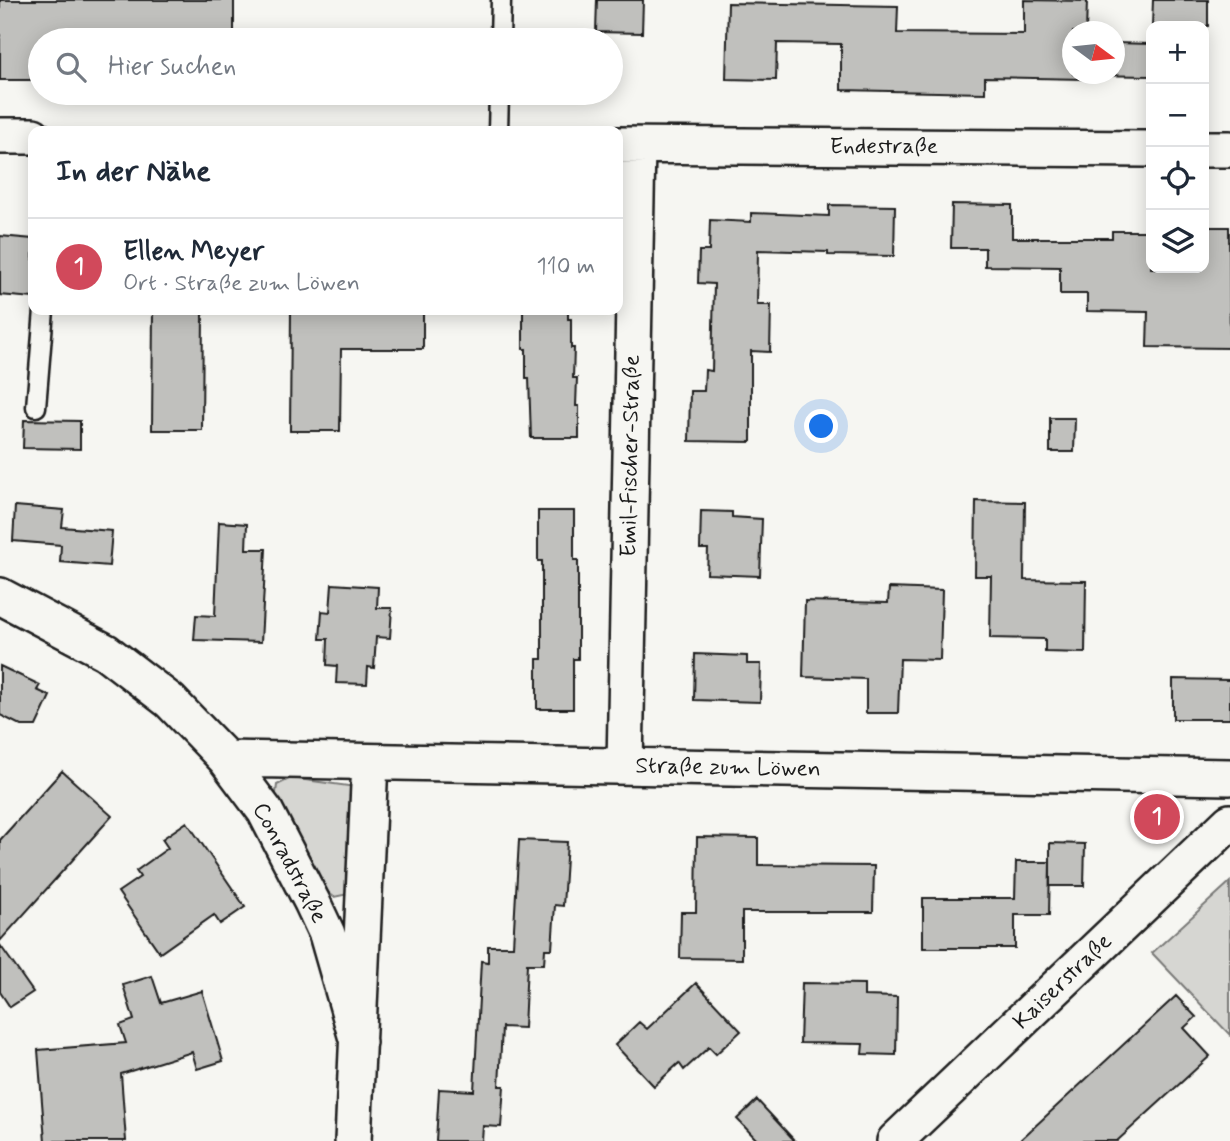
<!DOCTYPE html>
<html lang="de">
<head>
<meta charset="utf-8">
<style>
	body { margin:0; font-family:Mynerve,sans-serif; background:#f2f2f3; color:#1f2937 }
	.controls { position:absolute; right:21px; top:21px; display:grid; overflow:hidden; border-radius:14px; box-shadow:0 4px 18px #0003 }
	.controls button { width:63px; height:63px; display:grid; place-items:center; padding:0; border:0; border-bottom:2px solid #e0e1e3; background:#fff; color:#1f2937; font:35px sans-serif }
	.compass { position:absolute; left:1062px; top:21px; width:63px; height:63px; border-radius:50%; background:#fff; box-shadow:0 4px 18px #0003; rotate:105deg }
	.you { position:absolute; left:822px; top:427px; width:24px; height:24px; margin:-18px; border:5px solid #fff; border-radius:50%; background:#1a73e8; box-shadow:0 0 0 10px #1a73e833 }
	.badge { display:grid; place-items:center; width:46px; height:46px; border-radius:50%; background:#d1495b; color:#fff; font-size:23px; font-weight:700 }
	.pin { position:absolute; translate:-50% -50%; border:4px solid #fff; box-shadow:0 2px 7px #0006 }
	.list { margin:0; padding:0; list-style:none }
	h2 { display:flex; justify-content:space-between; align-items:center; height:91px; margin:0; padding:0 28px; font-size:30px }
	h2 small { font-size:23px; font-weight:400; color:#747a83 }
	.list li { display:grid; grid-template-columns:46px 1fr auto; gap:21px; align-items:center; box-sizing:border-box; height:98px; padding:0 28px; border-top:2px solid #e0e1e3 }
	.list b { display:block; font-size:26px; white-space:nowrap }
	.list p { margin:0; font-size:23px; white-space:nowrap; color:#747a83 }
	.list em { font-size:23px; font-style:normal; color:#747a83 }
	.icon { flex:none; width:38px; height:38px; fill:none; stroke:currentColor; stroke-width:2; stroke-linecap:round; stroke-linejoin:round }
	.map { position:relative; flex:none; width:1230px; height:1141px; overflow:hidden }
	.search { position:absolute; background:#fff; box-shadow:0 4px 18px #0003; left:28px; top:28px; width:595px; height:77px; display:flex; align-items:center; gap:18px; box-sizing:border-box; padding:0 24px; border-radius:38px; color:#747a83; font-size:26px }
	.panel { position:absolute; background:#fff; box-shadow:0 4px 18px #0003; left:28px; top:126px; width:595px; height:189px; border-radius:14px }
	.map>svg:first-child { display:block }
	.green { fill:#d6d6d2; stroke:#797977; stroke-width:2 }
	.building { fill:#c0c0bd; stroke:#1c1c1c; stroke-width:2 }
	.lines { fill:none; stroke-linecap:round; stroke-linejoin:round }
	.service-casing { stroke:#1c1c1c; stroke-width:23 }
	.minor-casing { stroke:#1c1c1c; stroke-width:40 }
	.service { stroke:#f6f6f2; stroke-width:18 }
	.minor { stroke:#f6f6f2; stroke-width:35 }
	.labels { text-anchor:middle; dominant-baseline:central; stroke-width:5; stroke-linejoin:round; paint-order:stroke }
	.street-label { font-size:23px; fill:#1c1c1c; stroke:#f6f6f2 }
</style>
</head>
<body>
<div class="map">
<svg width="1230" height="1141" viewBox="0 0 1230 1141">
	<rect width="100%" height="100%" fill="#f6f6f2"/>
	<filter id="ink" filterUnits="userSpaceOnUse"><feTurbulence type="fractalNoise" baseFrequency=".0143" numOctaves="2"/><feDisplacementMap in="SourceGraphic" scale="14" xChannelSelector="R" yChannelSelector="G"/><feConvolveMatrix kernelMatrix="1 2 1 2 8 2 1 2 1" color-interpolation-filters="sRGB"/></filter>
	<g filter="url(#ink)">
		<path class="green" d="M 291,778 L 356,787 L 353,893 L 334,897 L 325,890 L 275,801 L 277,785 Z
			M 1230,882 L 1230,1035 L 1152,953 Z"/>
		<path class="building" d="M 0,0 L 234,0 L 234,40 L 40,40 L 40,80 L 0,80 Z
			M 597,0 L 643,0 L 642,33 L 596,32 Z
			M 1024,0 L 1087,1 L 1086,32 L 1073,32 L 1073,74 L 1115,74 L 1115,43 L 1151,44 L 1151,76 L 1085,75 L 1085,79 L 985,77 L 985,93 L 841,90 L 841,44 L 777,43 L 776,80 L 726,79 L 728,3 L 898,6 L 897,33 L 1024,34 Z
			M 1153,0 L 1208,0 L 1208,26 L 1152,26 Z
			M 952,204 L 1012,205 L 1012,238 L 1112,238 L 1112,231 L 1151,231 L 1151,268 L 1204,268 L 1204,227 L 1229,227 L 1230,348 L 1147,347 L 1148,312 L 1087,311 L 1087,294 L 1060,294 L 1060,267 L 985,266 L 985,248 L 951,248 Z
			M 829,205 L 895,206 L 894,256 L 828,255 L 828,252 L 758,250 L 757,305 L 771,305 L 770,352 L 751,351 L 751,442 L 689,441 L 690,391 L 704,391 L 705,370 L 712,371 L 714,284 L 698,283 L 699,251 L 709,251 L 710,220 L 751,222 L 751,213 L 829,216 Z
			M 0,236 L 33,239 L 33,298 L 0,295 Z
			M 153,310 L 203,310 L 202,430 L 152,430 Z
			M 291,310 L 423,311 L 423,349 L 341,349 L 340,431 L 290,431 Z
			M 523,310 L 568,310 L 568,319 L 571,319 L 571,348 L 574,348 L 573,378 L 577,378 L 576,406 L 579,406 L 579,438 L 531,438 L 529,378 L 526,378 L 526,349 L 523,349 Z
			M 1050,418 L 1075,418 L 1074,452 L 1050,452 Z
			M 24,420 L 80,421 L 80,449 L 23,448 Z
			M 976,501 L 1025,502 L 1024,580 L 1086,581 L 1085,653 L 1045,652 L 1045,639 L 990,638 L 991,576 L 975,576 Z
			M 15,506 L 64,510 L 62,527 L 112,531 L 109,566 L 60,562 L 61,545 L 13,541 Z
			M 538,511 L 574,511 L 574,560 L 578,560 L 578,659 L 573,659 L 573,709 L 537,709 L 537,659 L 542,659 L 542,561 L 538,561 Z
			M 701,511 L 732,512 L 732,517 L 762,519 L 760,576 L 707,574 L 708,549 L 700,549 Z
			M 219,522 L 247,524 L 246,549 L 266,549 L 261,642 L 194,640 L 196,615 L 215,616 Z
			M 332,584 L 378,587 L 377,608 L 392,608 L 390,638 L 376,637 L 374,668 L 368,667 L 367,684 L 336,683 L 337,666 L 327,665 L 328,639 L 320,639 L 322,611 L 330,612 Z
			M 889,588 L 942,590 L 940,660 L 900,659 L 898,713 L 866,713 L 866,679 L 803,677 L 805,601 L 888,603 Z
			M 695,654 L 747,656 L 747,664 L 761,664 L 760,702 L 694,700 Z
			M 0,666 L 40,685 L 37,690 L 50,696 L 36,726 L 22,726 L 0,715 Z
			M 1173,679 L 1230,680 L 1230,719 L 1173,719 Z
			M 62,771 L 112,816 L 0,941 L 0,840 Z
			M 187,822 L 245,907 L 220,924 L 214,915 L 160,953 L 118,892 L 140,877 L 136,871 L 168,848 L 162,839 Z
			M 697,837 L 758,838 L 758,865 L 874,866 L 873,912 L 742,912 L 742,959 L 680,958 L 681,912 L 696,912 Z
			M 519,840 L 567,842 L 563,906 L 555,905 L 552,949 L 545,949 L 544,964 L 527,964 L 524,1028 L 502,1027 L 499,1086 L 504,1086 L 501,1127 L 483,1126 L 482,1141 L 436,1141 L 439,1089 L 474,1091 L 481,961 L 488,962 L 488,946 L 513,946 Z
			M 1050,843 L 1085,844 L 1084,886 L 1050,886 Z
			M 1016,862 L 1050,862 L 1049,915 L 1015,915 L 1015,948 L 923,948 L 923,898 L 1015,898 Z
			M 0,945 L 33,992 L 10,1007 L 0,992 Z
			M 152,976 L 161,1003 L 202,991 L 223,1061 L 197,1069 L 192,1052 L 121,1074 L 126,1141 L 45,1141 L 38,1050 L 126,1043 L 120,1025 L 134,1020 L 123,985 Z
			M 696,983 L 741,1031 L 716,1054 L 709,1047 L 684,1070 L 679,1063 L 654,1086 L 615,1045 L 639,1022 L 647,1029 Z
			M 802,983 L 864,984 L 864,996 L 897,997 L 896,1055 L 862,1054 L 863,1044 L 800,1043 Z
			M 1176,996 L 1196,1017 L 1184,1028 L 1210,1056 L 1185,1079 L 1117,1141 L 1019,1141 Z
			M 757,1100 L 795,1141 L 758,1141 L 737,1119 Z"/>
		<g class="lines">
			<defs>
				<path id="service" d="M 500,40 L 501,0
					M 498,131 L 499,93
					M 36,407 L 44,310"/>
				<path id="minor" d="M 0,136 L 33,136
					M 618,145 L 1151,149
					M 1204,149 L 1230,149
					M 0,596 L 106,652 L 170,701 L 226,759 L 265,811 L 312,902 L 327,934 L 358,1042
					M 226,759 L 1230,777
					M 625,766 L 637,146
					M 353,1141 L 370,762
					M 895,1141 L 1230,822"/>
			</defs>
			<use href="#service" class="service-casing"/>
			<use href="#minor" class="minor-casing"/>
			<use href="#service" class="service"/>
			<use href="#minor" class="minor"/>
		</g>
	</g>
	<g class="labels">
		<g class="street-label">
			<text x="884" y="147">Endestraße</text>
			<text transform="translate(631 456) rotate(-89)">Emil-Fischer-Straße</text>
			<text transform="translate(728 768) rotate(1)">Straße zum Löwen</text>
			<text transform="translate(289 863) rotate(62)">Conradstraße</text>
			<text transform="translate(1063 982) rotate(-44)">Kaiserstraße</text>
		</g>
	</g>
</svg>
<div class="controls">
<button>+</button>
<button>−</button>
<button><svg class="icon" aria-label="locate" viewBox="0 0 24 24"><circle cx="12" cy="12" r="6"/><path d="M12 2v4M12 18v4M2 12h4M18 12h4"/></svg></button>
<button><svg class="icon" aria-label="layers" viewBox="0 0 24 24"><path d="M12 4l9 5-9 5-9-5zM3 14l9 5 9-5"/></svg></button>
</div>
<svg class="compass" viewBox="-18 -18 36 36"><path d="M0-13l5 13h-10z" fill="#e53935"/><path d="M0 13l5-13h-10z" fill="#747a83"/></svg>
<div class="you"></div>
<div class="pin badge" style="left:1157px;top:817px">1</div>
<div class="search"><svg class="icon" aria-label="search" viewBox="0 0 24 24"><circle cx="10" cy="10" r="6"/><path d="M15 15l6 6"/></svg>Hier suchen</div>
<section class="panel">
<h2>In der Nähe<small></small></h2>
<ul class="list">
<li><span class="badge">1</span><div><b>Ellen Meyer</b><p>Ort · Straße zum Löwen</p></div><em>110 m</em></li>
</ul>
</section>
</div>
</body>
</html>
